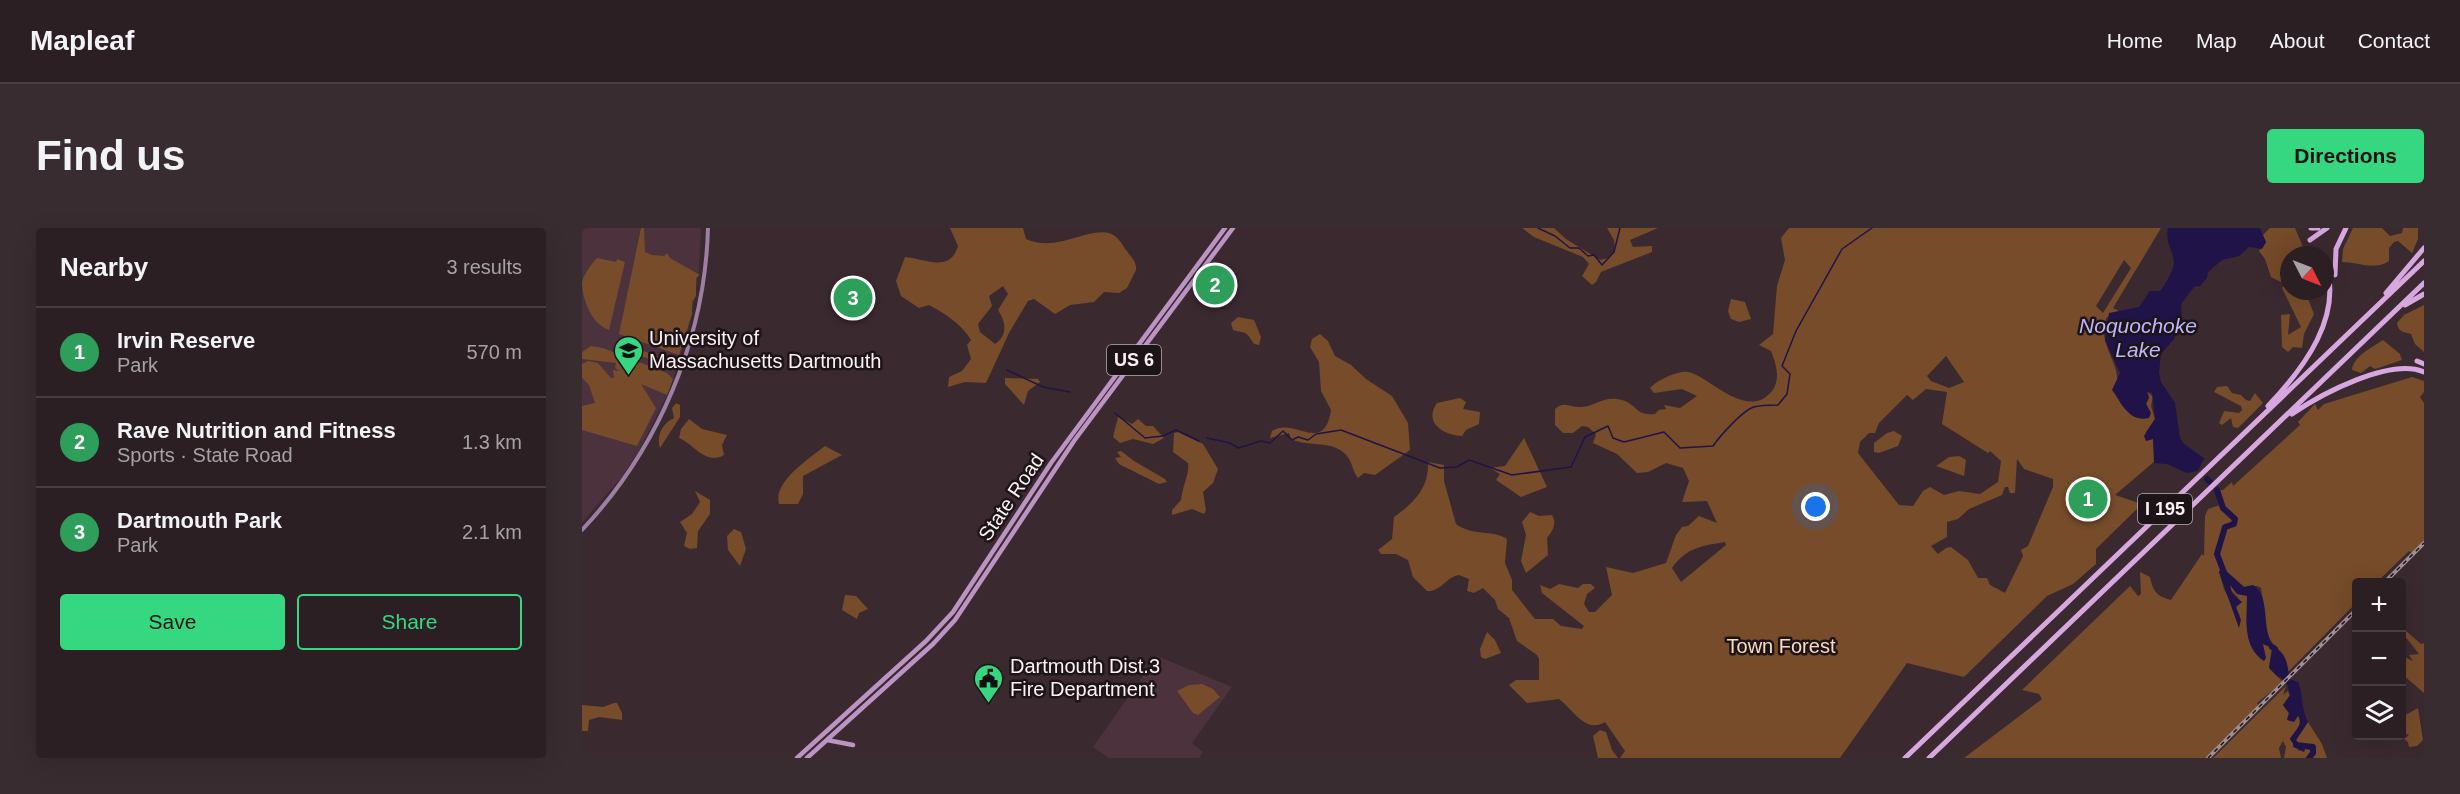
<!DOCTYPE html>
<html lang="en">
<head>
<meta charset="utf-8">
<style>
	body { margin:0; font-family:Helvetica,sans-serif; background:#382c31; color:#f1f3f6 }
	.controls { position:absolute; right:18px; bottom:18px; display:grid; overflow:hidden; border-radius:6px; box-shadow:0 6px 24px #0002 }
	.controls button { width:54px; height:54px; display:grid; place-items:center; padding:0; border:0; border-bottom:2px solid #483d41; background:#2c1f24; color:#f1f3f6; font:30px sans-serif }
	.compass { position:absolute; left:1698px; top:18px; width:54px; height:54px; border-radius:50%; background:#2c1f24; box-shadow:0 6px 24px #0002; rotate:132deg }
	.you { position:absolute; left:1234px; top:279px; width:21px; height:21px; margin:-15px; border:4px solid #fff; border-radius:50%; background:#1a73e8; box-shadow:0 0 0 9px #1a73e833 }
	.badge { display:grid; place-items:center; width:39px; height:39px; border-radius:50%; background:#35d881; color:#fff; font-size:20px; font-weight:700 }
	.pin { position:absolute; translate:-50% -50%; border:3px solid #fff; box-shadow:0 2px 6px #0006 }
	.list { margin:0; padding:0; list-style:none }
	h2 { display:flex; justify-content:space-between; align-items:center; height:78px; margin:0; padding:0 24px; font-size:26px }
	h2 small { font-size:20px; font-weight:400; color:#a6a2a6 }
	.list li { display:grid; grid-template-columns:39px 1fr auto; gap:18px; align-items:center; box-sizing:border-box; height:90px; padding:0 24px; border-top:2px solid #483d41 }
	.list b { display:block; font-size:22px; white-space:nowrap }
	.list p { margin:0; font-size:20px; white-space:nowrap; color:#a6a2a6 }
	.list em { font-size:20px; font-style:normal; color:#a6a2a6 }
	.actions { display:flex; gap:12px; padding:18px 24px }
	.actions a { flex:1; padding:14px 0; border:2px solid #35d881; border-radius:6px; text-align:center; font-size:21px; color:#35d881 }
	.actions .main { background:#35d881; color:#111 }
	.icon { flex:none; width:33px; height:33px; fill:none; stroke:currentColor; stroke-width:2; stroke-linecap:round; stroke-linejoin:round }
	.map { position:relative; flex:none; width:1842px; height:530px; overflow:hidden; border-radius:6px }
	header { display:flex; align-items:center; gap:36px; box-sizing:border-box; height:84px; padding:0 30px; background:#2c1f24; border-bottom:2px solid #483d41 }
	header strong { font-size:28px }
	nav { display:flex; gap:33px; margin-inline-start:auto; font-size:21px }
	.intro { display:flex; align-items:center; justify-content:space-between; box-sizing:border-box; height:144px; padding:0 36px }
	h1 { margin:0; font-size:42px }
	.button { padding:15px 27px; border-radius:6px; background:#35d881; color:#111; font-size:21px; font-weight:700 }
	main { display:flex; gap:36px; padding:0 36px }
	aside { flex:1; background:#2c1f24; border-radius:6px; box-shadow:0 6px 24px #0002 }
	.map>svg:first-child { display:block }
	.built { fill:#4b323c }
	.green { fill:#764c2a; fill-rule:evenodd }
	.water { fill:#201348 }
	.lines { fill:none; stroke-linecap:round; stroke-linejoin:round }
	.stream { stroke:#201348; stroke-width:1.5 }
	.river { stroke:#201348; stroke-width:6 }
	.secondary { stroke:#9d7fa3; stroke-width:4 }
	.primary { stroke:#bb94c3; stroke-width:4.5 }
	.motorway { stroke:#d7a8e0; stroke-width:5 }
	.rail-casing { stroke:#9f9096; stroke-width:4 }
	.rail { stroke:#1d1417; stroke-width:1.5; stroke-dasharray:4.5; stroke-linecap:butt }
	.labels { text-anchor:middle; dominant-baseline:central; stroke-width:5; stroke-linejoin:round; paint-order:stroke }
	.shield { fill:#1d1417; stroke:#b9aeb2; stroke-width:1.5 }
	.shield-label { font-size:18px; font-weight:bold; fill:#fcf0f4 }
	.poi-label { font-size:20px; fill:#fcf0f4; stroke:#1d1417; text-anchor:start }
	.street-label { font-size:20px; fill:#fcf0f4; stroke:#1d1417 }
	.park-label { font-size:20px; fill:#fbd9c1; stroke:#1d1417 }
	.water-label { font-size:21px; font-style:italic; fill:#bdb6fc; stroke:#1d1417 }
</style>
</head>
<body>
<header>
<strong>Mapleaf</strong>
<nav><a>Home</a><a>Map</a><a>About</a><a>Contact</a></nav>
</header>
<div class="intro"><h1>Find us</h1><a class="button">Directions</a></div>
<main>
<aside>
<h2>Nearby<small>3 results</small></h2>
<ul class="list">
<li><span class="badge" style="background:#2e9e5b">1</span><div><b>Irvin Reserve</b><p>Park</p></div><em>570 m</em></li>
<li><span class="badge" style="background:#2e9e5b">2</span><div><b>Rave Nutrition and Fitness</b><p>Sports · State Road</p></div><em>1.3 km</em></li>
<li><span class="badge" style="background:#2e9e5b">3</span><div><b>Dartmouth Park</b><p>Park</p></div><em>2.1 km</em></li>
</ul>
<div class="actions"><a class="main">Save</a><a>Share</a></div>
</aside>
<div class="map">
<svg width="1842" height="530" viewBox="0 0 1842 530">
	<rect width="100%" height="100%" fill="#3b2930"/>
	<path class="built" d="M 0,0 L 119,0 L 117,44 L 108,95 L 88,161 L 57,223 L 39,250 L 0,295 Z
		M 575,428 L 650,459 L 610,515 L 621,524 L 617,530 L 527,530 L 511,519 Z"/>
	<path class="green" d="M 59,0 L 62,0 L 63,24 L 70,27 L 82,28 L 85,25 L 88,30 L 118,47 L 114,50 L 114,68 L 110,74 L 110,86 L 97,127 L 37,106 Z
		M 368,0 L 441,0 L 444,11 C 475,25 502,0 527,5 C 536,8 540,16 544,22 C 549,29 555,34 554,42 L 545,60 L 537,65 L 522,64 L 512,74 L 488,77 L 473,86 L 452,71 L 446,73 L 427,105 L 404,155 L 383,154 L 366,159 L 367,149 L 380,143 L 389,131 L 385,117 L 389,112 C 379,96 364,86 347,77 L 337,80 L 319,68 L 314,53 L 323,29 C 341,30 368,46 376,18 ZM 421,58 L 426,66 L 416,82 C 424,94 426,107 413,116 L 398,104 L 396,96 L 410,78 L 407,68 Z
		M 940,0 L 972,0 L 984,11 L 1018,32 L 1026,30 L 1033,23 L 1032,12 L 1025,0 L 1076,0 L 1048,12 L 1051,19 L 1070,18 L 1070,24 L 1019,44 L 1014,54 L 1010,57 L 1000,48 L 1007,36 L 1001,29 L 952,9 Z
		M 1207,0 L 1579,0 L 1531,80 L 1537,83 L 1525,89 C 1514,109 1534,132 1535,148 C 1536,164 1532,170 1545,183 L 1568,183 L 1564,176 L 1567,168 L 1565,163 L 1571,169 L 1569,178 L 1573,191 L 1564,204 L 1566,212 L 1571,211 L 1573,233 L 1533,267 L 1560,276 L 1514,321 L 1514,336 L 1491,356 L 1465,368 L 1382,449 L 1325,435 L 1258,530 L 1038,530 L 1043,523 L 1023,494 C 1003,506 991,481 977,471 L 945,475 L 927,457 L 934,452 L 957,452 L 957,431 L 955,427 L 935,413 L 927,390 L 916,381 L 913,372 L 901,360 L 892,365 L 885,363 L 887,351 L 877,347 C 864,349 859,364 845,363 L 831,349 L 826,332 L 814,326 L 799,326 L 796,322 L 810,311 L 812,289 C 833,274 847,260 846,234 L 862,237 L 862,253 L 874,296 C 892,309 910,301 925,311 L 923,335 L 930,352 L 930,362 L 953,391 L 971,391 L 979,398 L 1000,401 L 1002,398 L 960,365 L 958,357 L 968,361 L 977,356 L 996,360 L 1001,356 L 1009,356 L 1013,360 L 1005,366 L 1002,376 L 1007,384 L 1013,384 L 1030,367 L 1024,339 L 1051,345 L 1084,335 L 1094,307 L 1100,299 L 1106,298 L 1117,288 L 1135,295 L 1125,273 L 1100,274 L 1107,253 L 1101,240 L 1084,235 L 1066,244 L 1055,245 L 1035,226 L 1011,215 L 1014,206 L 1006,199 L 1000,198 L 991,205 L 981,205 L 973,197 L 973,181 C 982,172 989,180 999,179 C 1015,178 1021,167 1040,172 C 1055,176 1053,188 1073,186 L 1077,182 L 1084,181 L 1082,177 L 1098,180 L 1115,168 L 1100,161 L 1072,165 L 1068,160 C 1074,153 1096,142 1106,144 C 1126,147 1165,194 1190,163 C 1199,151 1194,136 1189,123 L 1177,117 L 1191,106 L 1195,58 L 1203,32 L 1199,10 ZM 1542,32 L 1549,40 L 1521,85 L 1514,78 ZM 1364,128 L 1382,154 L 1367,160 L 1349,153 L 1345,148 ZM 1344,161 L 1365,164 L 1360,196 L 1406,225 L 1408,223 L 1419,233 L 1416,254 L 1398,266 L 1377,263 L 1362,267 L 1348,259 L 1341,263 L 1331,278 L 1317,277 L 1276,225 L 1278,214 L 1287,205 L 1293,205 L 1297,195 L 1325,167 L 1331,172 ZM 1435,231 L 1442,241 L 1471,251 L 1471,259 L 1446,318 L 1439,322 L 1441,328 L 1423,365 L 1408,357 L 1405,350 L 1396,350 L 1386,332 L 1369,319 L 1364,320 L 1356,326 L 1349,318 L 1365,309 L 1365,294 L 1376,291 L 1387,281 L 1420,267 L 1423,259 L 1426,259 L 1428,265 L 1433,265 ZM 1143,314 L 1144,317 L 1099,354 L 1090,340 C 1105,319 1120,318 1143,314 Z
		M 1688,0 L 1713,0 L 1721,19 L 1720,27 L 1707,27 L 1707,37 L 1700,38 L 1699,54 L 1689,49 L 1683,31 L 1677,23 L 1684,14 L 1680,8 Z
		M 1771,0 L 1800,0 L 1808,8 L 1820,5 L 1821,0 L 1836,0 L 1836,11 L 1830,25 L 1816,13 L 1812,14 L 1807,20 L 1807,33 C 1793,43 1776,34 1760,34 L 1761,21 Z
		M 15,30 L 34,34 L 35,31 L 43,34 L 27,102 C 11,97 0,73 0,54 C 2,46 10,35 15,30 Z
		M 1707,53 L 1707,63 L 1723,63 L 1732,86 L 1722,106 L 1720,120 L 1711,119 L 1706,124 L 1700,119 L 1699,87 L 1708,86 L 1706,107 L 1719,99 L 1700,60 Z
		M 1149,71 L 1163,74 L 1169,91 L 1157,94 L 1149,91 L 1146,83 Z
		M 1842,77 L 1842,124 L 1833,116 L 1829,106 C 1822,104 1816,104 1815,95 L 1822,87 Z
		M 656,89 L 672,92 L 679,109 L 677,117 L 672,116 C 663,102 665,106 651,102 L 649,95 Z
		M 738,106 L 746,113 L 753,128 L 769,137 L 784,151 L 810,168 L 826,195 L 828,222 L 793,247 L 782,245 L 776,250 C 770,243 771,235 765,228 C 751,211 728,220 709,211 L 707,205 L 688,210 L 690,203 C 712,188 742,228 749,182 L 739,163 L 737,134 L 728,119 L 730,111 Z
		M 1801,112 L 1818,126 L 1820,132 L 1793,141 L 1788,138 L 1779,145 L 1770,142 C 1771,128 1791,119 1801,112 Z
		M 35,113 L 91,134 L 95,139 L 92,140 L 34,119 Z
		M 9,118 L 21,120 L 85,145 L 91,151 L 85,167 L 59,156 L 74,180 L 55,218 L 0,202 L 0,178 L 13,175 L 7,157 L 0,150 L 0,136 L 6,133 L 16,135 L 29,150 L 32,150 L 31,142 L 38,143 L 33,140 L 34,135 L 0,131 L 0,124 Z
		M 1830,149 L 1842,153 L 1842,164 L 1838,169 L 1842,175 L 1842,314 L 1830,325 L 1827,323 L 1795,354 L 1774,355 L 1774,375 L 1703,447 L 1694,422 L 1672,404 L 1681,373 L 1679,360 L 1675,358 L 1662,359 L 1641,341 L 1637,343 L 1642,361 L 1654,386 L 1658,388 L 1654,382 L 1656,370 L 1648,361 L 1647,354 L 1665,368 C 1666,398 1660,397 1676,425 L 1674,411 L 1692,421 L 1695,448 L 1701,454 L 1675,475 L 1677,479 L 1625,530 L 1382,530 L 1460,471 L 1457,466 L 1440,462 L 1548,358 L 1556,368 L 1559,366 L 1558,344 L 1568,349 C 1571,363 1574,368 1589,372 L 1620,326 L 1622,328 L 1623,288 L 1626,281 L 1638,277 L 1636,262 L 1641,262 L 1650,254 L 1651,258 L 1718,197 L 1716,194 L 1733,176 L 1736,182 L 1742,176 Z
		M 423,150 L 456,151 L 458,154 L 446,163 L 442,177 L 423,156 Z
		M 1645,158 L 1650,165 L 1659,167 L 1664,172 L 1668,173 L 1673,165 L 1681,175 L 1656,200 L 1651,199 L 1649,190 L 1640,197 L 1637,195 L 1642,183 L 1657,185 L 1660,182 L 1659,178 L 1632,164 L 1635,159 Z
		M 878,170 L 884,174 L 881,181 L 898,184 L 897,196 L 884,202 L 880,208 C 862,207 841,195 855,175 Z
		M 94,175 L 98,177 L 98,189 L 78,220 C 74,207 81,195 92,190 L 90,180 Z
		M 536,189 L 550,196 L 556,191 L 564,198 L 571,198 L 582,210 L 571,216 L 551,211 L 538,215 L 531,209 Z
		M 107,191 L 120,201 L 145,207 L 140,217 L 142,227 C 124,238 112,216 97,210 L 99,201 Z
		M 1312,203 L 1320,208 L 1316,218 L 1297,225 L 1292,224 L 1292,215 L 1305,205 Z
		M 596,204 L 621,216 L 636,241 L 631,255 L 621,264 L 624,282 L 622,286 L 610,281 L 590,287 L 590,282 L 599,272 C 600,260 608,244 606,235 L 591,224 L 592,205 Z
		M 942,210 L 965,259 L 939,269 L 914,252 L 918,246 L 908,240 L 923,238 Z
		M 243,218 L 260,227 L 221,248 L 221,266 L 216,276 L 197,276 C 191,253 227,231 243,218 Z
		M 539,223 L 552,233 L 583,251 L 585,254 L 577,256 L 537,236 L 533,230 L 539,229 L 535,224 Z
		M 1377,228 L 1384,232 L 1382,248 L 1354,238 L 1367,229 Z
		M 113,263 L 128,272 L 128,286 L 116,303 L 115,320 L 108,321 L 102,318 L 105,305 L 98,294 L 110,286 L 118,274 Z
		M 948,284 L 957,288 L 970,287 C 975,295 971,303 965,310 L 966,327 L 944,345 L 939,333 L 944,307 L 940,294 Z
		M 152,301 L 159,304 L 164,321 L 158,338 L 146,322 L 145,308 Z
		M 263,367 L 274,368 L 286,381 L 277,385 L 275,391 L 260,382 Z
		M 1823,402 L 1839,416 L 1842,415 L 1842,465 L 1820,446 L 1820,428 L 1831,433 L 1827,427 L 1837,426 L 1822,407 Z
		M 905,404 L 913,412 L 919,425 L 903,431 L 899,429 L 898,421 Z
		M 620,456 L 631,461 L 638,469 L 616,487 L 611,485 L 595,463 L 607,457 Z
		M 1704,458 L 1701,467 L 1706,463 L 1708,468 L 1701,477 L 1707,485 L 1705,491 L 1716,487 C 1722,497 1713,503 1708,511 L 1717,523 L 1722,520 L 1716,517 L 1714,512 L 1726,494 L 1740,516 L 1745,530 L 1702,530 L 1704,519 L 1701,513 L 1697,520 L 1699,530 L 1631,530 Z
		M 32,475 L 35,475 L 40,485 L 40,492 L 17,489 L 7,492 L 6,503 L 0,503 L 0,477 L 21,479 Z
		M 1836,480 L 1841,512 L 1835,518 L 1827,519 L 1826,514 L 1822,511 L 1827,507 L 1820,504 L 1820,489 Z
		M 1018,502 L 1024,504 L 1030,522 L 1036,530 L 1016,530 L 1011,508 Z"/>
	<path class="water" d="M 1586,0 L 1678,0 L 1684,14 L 1680,21 L 1667,19 L 1657,28 L 1640,32 L 1626,44 L 1625,50 L 1618,58 L 1612,59 L 1599,76 L 1600,94 L 1592,111 L 1579,126 L 1577,145 L 1579,154 L 1593,175 L 1598,210 L 1602,216 L 1622,230 L 1616,243 L 1605,245 L 1585,236 L 1572,235 L 1571,211 L 1564,213 L 1562,208 L 1573,191 L 1570,165 L 1565,164 L 1567,170 L 1564,176 L 1569,185 L 1567,190 C 1547,195 1540,175 1530,162 L 1538,145 L 1523,112 L 1527,85 L 1557,79 L 1568,63 L 1578,63 C 1583,58 1593,39 1592,33 C 1590,22 1583,12 1586,0 Z
		M 1641,340 L 1662,359 L 1671,357 C 1687,368 1681,391 1687,409 C 1690,418 1697,420 1702,428 C 1706,435 1706,443 1708,451 L 1716,454 C 1722,468 1718,477 1726,494 L 1714,512 L 1723,522 L 1722,524 L 1714,520 L 1708,511 C 1712,503 1722,497 1716,488 L 1712,494 L 1705,492 L 1707,485 L 1701,477 L 1708,467 L 1705,456 L 1692,443 L 1692,421 L 1681,416 L 1684,430 L 1682,433 C 1660,418 1665,392 1665,368 L 1655,366 L 1648,357 L 1650,365 L 1660,374 L 1654,379 L 1659,392 L 1657,400 L 1637,344 Z"/>
	<g class="lines">
		<path class="stream" d="M 956,0 L 973,8 L 988,20 L 997,20 L 1006,28 L 1012,27 L 1020,37 L 1032,24 L 1038,0
			M 425,142 L 461,159 L 488,164
			M 533,185 L 563,210 L 581,208 L 594,202 L 617,213
			M 625,210 L 648,215 L 656,220 L 679,213 L 688,215 L 701,203 L 710,212 L 716,209 L 726,212 L 734,206 L 759,202 L 858,240 L 875,239 L 887,232 L 930,247 L 989,239 L 1003,209 L 1026,198 L 1031,210 L 1042,214 L 1082,204 L 1098,220 L 1131,218 C 1138,208 1161,182 1172,179 C 1179,177 1188,177 1196,177 L 1205,166 L 1208,146 L 1200,138 L 1214,103 L 1260,21 L 1290,0"/>
		<path class="river" d="M 1625,251 L 1628,254
			M 1635,262 L 1641,280 L 1653,291 L 1652,296 L 1643,299 L 1635,326 L 1643,347
			M 1690,419 L 1693,421 L 1690,439 L 1697,446
			M 1714,517 L 1731,519 L 1731,525 L 1727,530"/>
		<path class="secondary" d="M 0,302 C 76,221 123,112 126,0"/>
		<path class="primary" d="M 245,512 L 271,517
			M 215,530 L 344,413 L 371,384 L 469,235 L 643,0
			M 225,530 L 351,416 L 373,392 L 492,213 L 651,0"/>
		<path class="motorway" d="M 1729,0 L 1736,0
			M 1728,12 L 1745,0
			M 1753,47 L 1754,21 L 1764,0
			M 1804,65 L 1842,20
			M 1823,77 L 1842,66
			M 1835,133 L 1842,136
			M 1686,178 C 1722,140 1762,88 1743,34
			M 1710,186 C 1739,166 1809,129 1842,144
			M 1323,530 L 1842,33
			M 1347,530 L 1842,55"/>
		<defs>
			<path id="rail" d="M 1802,355 L 1842,315
				M 1626,530 L 1774,382"/>
		</defs>
		<use href="#rail" class="rail-casing"/>
		<use href="#rail" class="rail"/>
	</g>
	<defs>
		<symbol id="university-pin" viewBox="-11 -11 22 30"><path d="M0 17L-7.5 6A9.5 9.5 0 1 1 7.5 6Z" fill="#35d881" stroke="#1d1417"/><path d="M0-5L7-2L0 1L-7-2ZM-4 1L0 2.5L4 1V4Q0 6-4 4Z" fill="#111"/></symbol>
		<symbol id="civic-pin" viewBox="-11 -11 22 30"><path d="M0 17L-7.5 6A9.5 9.5 0 1 1 7.5 6Z" fill="#35d881" stroke="#1d1417"/><path d="M-.6-6.5H3V-4.5H.6V-3L4-1V1h2V6H-6V1h2V-1L-.6-3ZM-1.2 2.5V6h2.4V2.5Z" fill="#111"/></symbol>
	</defs>
	<g fill-rule="evenodd">
		<use href="#university-pin" x="30" y="106" width="33" height="45"/>
		<use href="#civic-pin" x="390" y="434" width="33" height="45"/>
	</g>
	<g class="labels">
		<g class="shield">
			<rect x="525" y="117" width="54" height="30" rx="4.5"/>
			<rect x="1556" y="266" width="54" height="30" rx="4.5"/>
		</g>
		<g class="shield-label">
			<text x="552" y="132">US 6</text>
			<text x="1583" y="281">I 195</text>
		</g>
		<g class="poi-label">
			<text x="67" y="110">University of<tspan x="67" dy="23">Massachusetts Dartmouth</tspan></text>
			<text x="428" y="438">Dartmouth Dist.3<tspan x="428" dy="23">Fire Department</tspan></text>
		</g>
		<g class="street-label">
			<text transform="translate(429 269) rotate(-56)">State Road</text>
		</g>
		<g class="park-label">
			<text x="1199" y="418">Town Forest</text>
		</g>
		<g class="water-label">
			<text x="1556" y="97">Noquochoke<tspan x="1556" dy="24">Lake</tspan></text>
		</g>
	</g>
</svg>
<div class="controls">
<button>+</button>
<button>−</button>
<button><svg class="icon" aria-label="layers" viewBox="0 0 24 24"><path d="M12 4l9 5-9 5-9-5zM3 14l9 5 9-5"/></svg></button>
</div>
<svg class="compass" viewBox="-18 -18 36 36"><path d="M0-13l5 13h-10z" fill="#e53935"/><path d="M0 13l5-13h-10z" fill="#a6a2a6"/></svg>
<div class="you"></div>
<div class="pin badge" style="left:1506px;top:271px;background:#2e9e5b">1</div>
<div class="pin badge" style="left:633px;top:57px;background:#2e9e5b">2</div>
<div class="pin badge" style="left:271px;top:70px;background:#2e9e5b">3</div>
</div>
</main>
</body>
</html>
